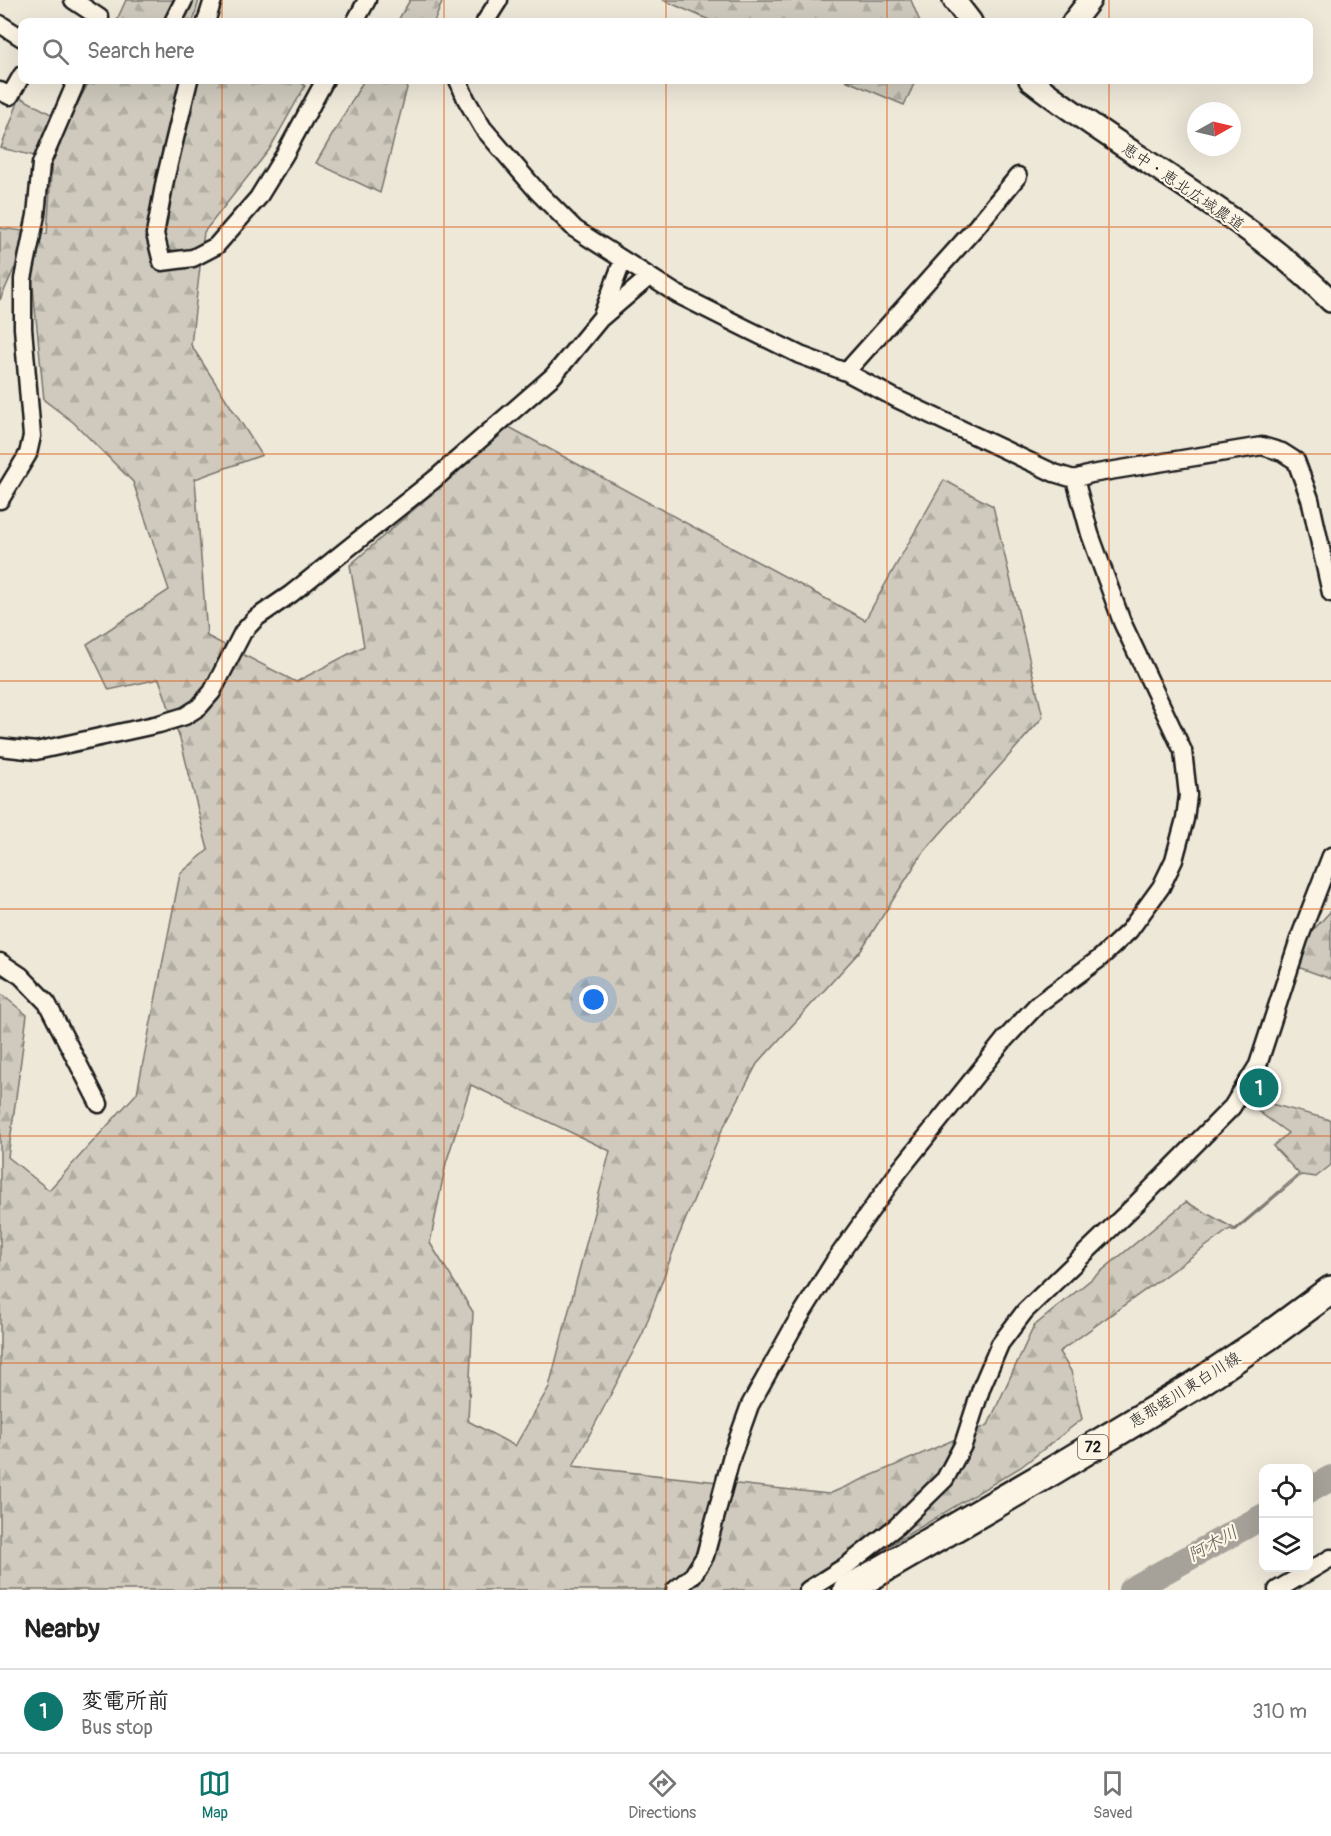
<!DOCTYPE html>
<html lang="en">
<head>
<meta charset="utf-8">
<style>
	body { margin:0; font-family:Pangolin,"Klee One",sans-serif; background:#f2f2f2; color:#222 }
	.controls { position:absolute; right:18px; bottom:18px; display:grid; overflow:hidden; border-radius:12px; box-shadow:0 6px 24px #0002 }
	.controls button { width:54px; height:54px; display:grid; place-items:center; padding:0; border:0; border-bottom:2px solid #e0e0e0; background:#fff; color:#222; font:30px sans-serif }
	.compass { position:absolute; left:1187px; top:102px; width:54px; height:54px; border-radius:50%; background:#fff; box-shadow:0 6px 24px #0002; rotate:82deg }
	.you { position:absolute; left:594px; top:1000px; width:21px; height:21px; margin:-15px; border:4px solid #fff; border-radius:50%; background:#1a73e8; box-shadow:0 0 0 9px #1a73e833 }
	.badge { display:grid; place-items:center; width:39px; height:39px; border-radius:50%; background:#0f766e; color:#fff; font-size:20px; font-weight:700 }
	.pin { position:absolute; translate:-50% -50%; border:3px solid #fff; box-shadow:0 2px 6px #0006 }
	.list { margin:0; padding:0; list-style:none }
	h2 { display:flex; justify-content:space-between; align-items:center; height:78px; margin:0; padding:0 24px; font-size:26px }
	h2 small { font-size:20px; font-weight:400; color:#767676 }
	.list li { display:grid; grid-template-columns:39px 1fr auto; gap:18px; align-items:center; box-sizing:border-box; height:84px; padding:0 24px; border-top:2px solid #e0e0e0 }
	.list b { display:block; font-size:22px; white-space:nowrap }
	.list p { margin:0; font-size:20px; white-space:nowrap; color:#767676 }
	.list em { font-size:20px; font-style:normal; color:#767676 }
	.icon { flex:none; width:33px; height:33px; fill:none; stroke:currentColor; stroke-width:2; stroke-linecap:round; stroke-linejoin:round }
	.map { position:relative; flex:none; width:1331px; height:1590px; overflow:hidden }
	.search { position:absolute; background:#fff; box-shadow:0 6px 24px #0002; left:18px; right:18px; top:18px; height:66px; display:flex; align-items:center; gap:15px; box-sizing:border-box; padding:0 21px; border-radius:12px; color:#767676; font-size:22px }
	.sheet { height:162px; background:#fff }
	nav { display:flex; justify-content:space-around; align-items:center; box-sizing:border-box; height:84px; border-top:2px solid #e0e0e0; background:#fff; font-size:16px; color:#767676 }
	nav a { display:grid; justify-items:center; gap:3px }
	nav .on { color:#0f766e }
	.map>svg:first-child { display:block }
	.forest { fill:url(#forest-firs); stroke:#76736c; stroke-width:1.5; fill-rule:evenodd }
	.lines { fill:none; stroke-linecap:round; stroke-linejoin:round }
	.river { stroke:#a7a299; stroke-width:26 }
	.minor-casing { stroke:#1c1c1c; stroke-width:21 }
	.tertiary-casing { stroke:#1c1c1c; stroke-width:26 }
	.primary-casing { stroke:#1c1c1c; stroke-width:32 }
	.minor { stroke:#fcf5e5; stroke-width:16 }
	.tertiary { stroke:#fcf5e5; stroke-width:21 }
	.primary { stroke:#fcf5e5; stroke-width:27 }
	.grid { fill:none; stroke:#de560d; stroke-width:1.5; stroke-opacity:0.55 }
	.labels { text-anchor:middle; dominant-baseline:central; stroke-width:4.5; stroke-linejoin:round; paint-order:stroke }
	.shield { fill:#fcf5e5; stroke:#5f5d58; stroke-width:1.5 }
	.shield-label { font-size:15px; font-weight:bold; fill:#1c1c1c }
	.street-label { font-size:16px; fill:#1c1c1c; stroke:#fcf5e5 }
	.water-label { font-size:18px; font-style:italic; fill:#5b5854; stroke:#fcf5e5 }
</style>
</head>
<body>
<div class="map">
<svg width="1331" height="1590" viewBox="0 0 1331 1590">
	<defs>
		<pattern id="forest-firs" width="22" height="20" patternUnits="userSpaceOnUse" patternTransform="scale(1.5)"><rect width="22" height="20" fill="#cfcabd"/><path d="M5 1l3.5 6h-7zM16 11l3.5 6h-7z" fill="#b1ada2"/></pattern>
	</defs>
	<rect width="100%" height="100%" fill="#eee8d9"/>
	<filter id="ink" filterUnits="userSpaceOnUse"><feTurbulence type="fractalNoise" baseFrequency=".0167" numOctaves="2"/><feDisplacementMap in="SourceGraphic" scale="12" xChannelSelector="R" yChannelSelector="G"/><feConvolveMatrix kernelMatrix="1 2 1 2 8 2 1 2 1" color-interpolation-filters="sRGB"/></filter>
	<g filter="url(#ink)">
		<path class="forest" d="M 126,0 L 199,0 L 193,22 L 116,22 Z
			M 410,0 L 443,0 L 434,22 L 397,22 Z
			M 663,0 L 911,0 L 920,22 L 714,22 Z
			M 90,80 L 298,80 L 305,86 L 269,150 L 204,232 L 191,345 L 262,455 L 195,479 L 207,636 L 296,682 L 364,646 L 350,565 L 509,427 L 865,620 L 944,480 L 993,506 L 1043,717 L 922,854 L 861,950 L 757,1064 L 722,1130 L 678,1238 L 643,1333 L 573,1466 L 829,1494 L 988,1425 L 1034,1326 L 1186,1202 L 1235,1229 L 1299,1174 L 1273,1146 L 1288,1133 L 1248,1104 L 1253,1099 L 1331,1120 L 1331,1165 L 1316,1177 L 1301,1175 L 1235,1231 L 1230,1229 L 1059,1352 L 1071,1371 L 1082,1419 L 1021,1467 L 887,1547 L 804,1590 L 0,1590 L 0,993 L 27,1015 L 8,1157 L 49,1190 L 137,1093 L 180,874 L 208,850 L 181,742 L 159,679 L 109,690 L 87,644 L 169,590 L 133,482 L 73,422 L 44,400 L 33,287 L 14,269 L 0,300 L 0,228 L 47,234 L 52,160 L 1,148 L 20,97 L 67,123 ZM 471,1085 L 610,1151 L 549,1387 L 515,1446 L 468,1421 L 473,1312 L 430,1243 L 446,1163 Z
			M 364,80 L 409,80 L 380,193 L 316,163 Z
			M 845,80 L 916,80 L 904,105 Z
			M 1331,911 L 1331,979 L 1295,966 L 1310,924 L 1315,928 Z"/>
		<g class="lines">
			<path class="river" d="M 1308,1491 L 1331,1478
				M 1131,1590 L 1264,1516"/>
			<defs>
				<path id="minor" d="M 73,0 L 100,18 L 97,22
					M 173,22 L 184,0
					M 206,22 L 213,0
					M 355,22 L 367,0
					M 485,22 L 499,0
					M 0,24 L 22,38
					M 189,80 L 165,180 L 155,234 L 162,262 L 193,258 L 216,246 L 258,198 L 285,154 L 325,80
					M 458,80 L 466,99 L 483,128 L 537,191 L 575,229 L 592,240 L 677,294 L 747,329 L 800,355 L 846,372 L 897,399 L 1054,473 L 1074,479 L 1091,474 L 1262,446 L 1282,452 L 1296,461 L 1310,499 L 1331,593
					M 0,91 L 10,96 L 22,75
					M 601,318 L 623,260
					M 846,372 L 977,226 L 1018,176
					M 0,500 L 28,454 L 32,436 L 23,328 L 23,279 L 36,215 L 41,164 L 77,80
					M 0,747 L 36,751 L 159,724 L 185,716 L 199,707 L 212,692 L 243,632 L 256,618 L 291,594 L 436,478 L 553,376 L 600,319 L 649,277
					M 0,962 L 21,976 L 47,1003 L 99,1104
					M 675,1590 L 693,1575 L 705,1556 L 732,1455 L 750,1405 L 794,1326 L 836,1259 L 899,1171 L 1005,1039 L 1038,1004 L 1099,959 L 1129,931 L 1161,887 L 1174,860 L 1185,819 L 1188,795 L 1183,751 L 1122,622 L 1090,534 L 1075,479
					M 808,1590 L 846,1566 L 897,1526 L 945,1479 L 963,1445 L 982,1386 L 1000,1344 L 1025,1311 L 1135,1205 L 1232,1107 L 1258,1065 L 1299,939 L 1331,856
					M 1277,1590 L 1331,1558"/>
				<path id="tertiary" d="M 954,0 L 971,22
					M 1073,22 L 1090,0
					M 1030,80 C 1127,156 1243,212 1331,301"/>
				<path id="primary" d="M 847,1590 L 1054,1470 L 1194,1386 L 1267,1337 L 1331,1290"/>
			</defs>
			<use href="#minor" class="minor-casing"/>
			<use href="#tertiary" class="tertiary-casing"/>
			<use href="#primary" class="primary-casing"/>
			<use href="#minor" class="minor"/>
			<use href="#tertiary" class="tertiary"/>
			<use href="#primary" class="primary"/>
		</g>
	</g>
	<path class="grid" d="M 222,0 L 222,22M 444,0 L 444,22M 666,0 L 666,22M 887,0 L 887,22M 1109,0 L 1109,22M 222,80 L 222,1590M 444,80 L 444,1590M 666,80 L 666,1590M 887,80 L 887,1590M 1109,80 L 1109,1590M 0,227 L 1331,227M 0,454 L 1331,454M 0,681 L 1331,681M 0,909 L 1331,909M 0,1136 L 1331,1136M 0,1363 L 1331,1363"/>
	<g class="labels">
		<rect class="shield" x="1078" y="1435" width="30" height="24" rx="4.5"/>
		<g class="shield-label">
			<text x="1093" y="1447">72</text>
		</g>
		<g class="street-label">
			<text transform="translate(1183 187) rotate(34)">恵中・恵北広域農道</text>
			<text transform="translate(1185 1390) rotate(-32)">恵那蛭川東白川線</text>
		</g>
		<g class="water-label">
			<text transform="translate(1213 1544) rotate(-29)">阿木川</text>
		</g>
	</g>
</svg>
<div class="controls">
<button><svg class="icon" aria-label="locate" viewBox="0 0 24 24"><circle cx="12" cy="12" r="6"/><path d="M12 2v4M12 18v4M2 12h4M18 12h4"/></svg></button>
<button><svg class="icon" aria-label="layers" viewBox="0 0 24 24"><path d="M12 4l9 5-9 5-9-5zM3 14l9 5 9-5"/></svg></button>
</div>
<svg class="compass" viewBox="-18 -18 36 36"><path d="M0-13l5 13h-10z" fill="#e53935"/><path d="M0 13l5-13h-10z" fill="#767676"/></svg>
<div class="you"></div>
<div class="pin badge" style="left:1259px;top:1088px">1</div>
<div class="search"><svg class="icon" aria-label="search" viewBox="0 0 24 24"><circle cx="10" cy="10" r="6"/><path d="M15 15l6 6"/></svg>Search here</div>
</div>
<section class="sheet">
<h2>Nearby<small></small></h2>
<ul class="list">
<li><span class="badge">1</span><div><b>変電所前</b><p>Bus stop</p></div><em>310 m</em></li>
</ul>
</section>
<nav>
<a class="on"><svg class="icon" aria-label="map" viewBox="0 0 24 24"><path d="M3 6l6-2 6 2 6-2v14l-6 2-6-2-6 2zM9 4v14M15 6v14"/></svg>Map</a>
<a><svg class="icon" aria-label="directions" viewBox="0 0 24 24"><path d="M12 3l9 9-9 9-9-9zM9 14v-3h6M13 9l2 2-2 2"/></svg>Directions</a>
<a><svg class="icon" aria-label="saved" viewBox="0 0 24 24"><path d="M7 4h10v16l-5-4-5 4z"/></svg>Saved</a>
</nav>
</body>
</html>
